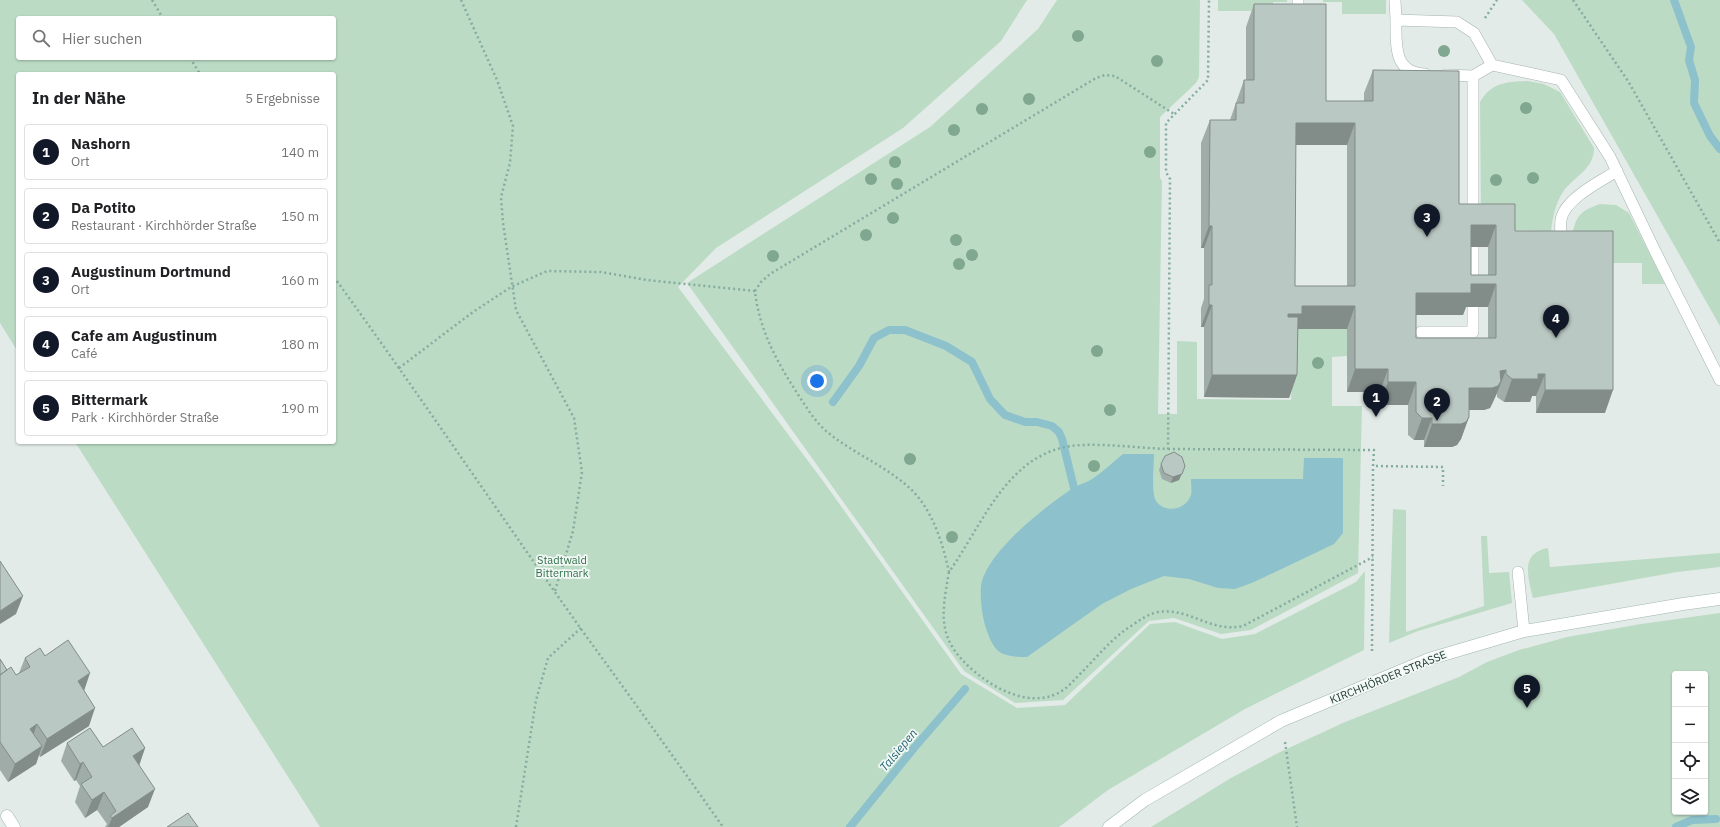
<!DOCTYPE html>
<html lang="de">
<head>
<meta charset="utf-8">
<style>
	body { margin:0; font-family:"IBM Plex Sans",sans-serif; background:#f6f6f6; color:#202124 }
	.controls { position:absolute; right:12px; bottom:12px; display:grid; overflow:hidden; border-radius:4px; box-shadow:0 1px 3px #0004 }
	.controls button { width:36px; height:36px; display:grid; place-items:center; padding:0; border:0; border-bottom:1px solid #e0e0e0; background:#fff; color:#202124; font:20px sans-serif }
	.you { position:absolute; left:817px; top:381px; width:14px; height:14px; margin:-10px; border:3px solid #fff; border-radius:50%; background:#1a73e8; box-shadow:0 0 0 6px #1a73e833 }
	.badge { display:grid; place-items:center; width:26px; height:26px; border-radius:50%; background:#111827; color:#fff; font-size:13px; font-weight:700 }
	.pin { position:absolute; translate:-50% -33px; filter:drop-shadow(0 1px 2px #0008) }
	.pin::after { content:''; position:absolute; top:21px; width:14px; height:12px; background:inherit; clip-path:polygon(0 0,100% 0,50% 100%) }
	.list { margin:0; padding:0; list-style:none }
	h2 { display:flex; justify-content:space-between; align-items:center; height:52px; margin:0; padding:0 16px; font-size:17px }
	h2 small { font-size:13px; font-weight:400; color:#757577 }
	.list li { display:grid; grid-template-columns:26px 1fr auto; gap:12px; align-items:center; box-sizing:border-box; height:56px; margin:0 8px 8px; padding:0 8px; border:1px solid #e0e0e0; border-radius:4px }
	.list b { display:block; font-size:15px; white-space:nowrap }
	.list p { margin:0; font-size:13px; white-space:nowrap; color:#757577 }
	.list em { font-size:13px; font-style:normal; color:#757577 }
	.icon { flex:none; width:22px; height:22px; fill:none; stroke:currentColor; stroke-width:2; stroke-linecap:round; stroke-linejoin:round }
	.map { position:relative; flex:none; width:1720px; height:827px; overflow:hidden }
	.search { position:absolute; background:#fff; box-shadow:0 1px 3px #0004; left:16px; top:16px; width:320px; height:44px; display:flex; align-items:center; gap:10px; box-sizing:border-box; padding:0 14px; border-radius:4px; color:#757577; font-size:15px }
	.panel { position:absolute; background:#fff; box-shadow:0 1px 3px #0004; left:16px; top:72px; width:320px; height:372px; border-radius:4px }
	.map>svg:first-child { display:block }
	.green { fill:#bcdbc5; fill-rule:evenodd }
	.water { fill:#8dc1cc }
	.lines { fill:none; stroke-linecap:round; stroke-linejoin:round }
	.stream { stroke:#8dc1cc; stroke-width:8 }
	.lane-casing { stroke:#a5b3ae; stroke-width:12 }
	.street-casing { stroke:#a5b3ae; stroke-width:13 }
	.secondary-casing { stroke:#a1b6af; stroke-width:13 }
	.path { stroke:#84aca1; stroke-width:2.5; stroke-dasharray:2 3; stroke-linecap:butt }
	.lane { stroke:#fff; stroke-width:11 }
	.street { stroke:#fff; stroke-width:12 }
	.secondary { stroke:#fff; stroke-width:12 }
	.tree { fill:#80a790 }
	.wall { fill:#a0aca8; fill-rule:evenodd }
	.shaded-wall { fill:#828c88 }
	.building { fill:#bac8c3; stroke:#828c88; fill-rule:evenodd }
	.labels { text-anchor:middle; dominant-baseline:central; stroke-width:3.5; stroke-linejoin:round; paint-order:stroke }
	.park-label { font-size:11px; fill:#306f49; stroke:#f2f8f5 }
	.street-label { font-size:11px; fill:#233b35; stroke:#f2f8f5 }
	.water-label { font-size:12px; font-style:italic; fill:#216372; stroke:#f2f8f5 }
</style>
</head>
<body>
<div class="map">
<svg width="1720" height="827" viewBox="0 0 1720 827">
	<rect width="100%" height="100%" fill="#e2ebe7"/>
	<path class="green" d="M 0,0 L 1027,0 L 1001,41 L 903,128 L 716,248 L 678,287 L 823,481 L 961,674 L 1017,708 L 1065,705 L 1150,624 L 1175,622 L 1222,639 L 1255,634 L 1356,582 L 1365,571 L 1364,650 L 1245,709 L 1108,790 L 1059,827 L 320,827 L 75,442 L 334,442 L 334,74 L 18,74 L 18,352 L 0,323 ZM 18,18 L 334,18 L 334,58 L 18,58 Z
		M 1057,0 L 1200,0 L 1199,77 L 1196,83 L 1160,117 L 1160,178 L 1162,181 L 1158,414 L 1177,414 L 1177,341 L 1197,342 L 1197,399 L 1291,400 L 1294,329 L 1347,329 L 1347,356 L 1332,357 L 1332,406 L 1362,406 L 1358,573 L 1251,630 L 1221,634 L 1174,618 L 1149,621 L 1063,700 L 1015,703 L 964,671 L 687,283 L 930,127 L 1038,29 Z
		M 1218,0 L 1287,0 L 1287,2 L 1273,2 L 1273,11 L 1218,11 Z
		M 1323,0 L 1386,0 L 1386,14 L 1342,14 L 1342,2 L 1323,2 Z
		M 1522,0 L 1720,0 L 1720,326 L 1554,34 Z
		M 1528,81 L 1544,84 L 1560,92 L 1594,148 C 1594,170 1574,176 1563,192 C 1555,204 1553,217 1551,231 L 1506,230 L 1481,217 L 1480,102 C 1492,82 1507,82 1528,81 Z
		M 1600,204 L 1616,205 L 1629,213 L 1665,284 L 1642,284 L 1642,263 L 1607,263 L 1572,234 C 1577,214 1581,211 1600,204 Z
		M 1393,509 L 1406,510 L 1406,632 L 1484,606 L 1481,536 L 1487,536 L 1489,573 L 1509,572 L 1512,603 L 1418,631 L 1389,643 Z
		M 1548,548 L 1550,567 L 1720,553 L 1720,567 L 1677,572 L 1533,598 C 1528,577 1520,553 1548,548 Z
		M 1720,613 L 1720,827 L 1151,827 L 1231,778 L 1280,752 L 1345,722 L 1459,677 L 1487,662 L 1519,650 L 1567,637 L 1641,624 ZM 1675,674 L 1705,674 L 1705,812 L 1675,812 Z"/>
	<path class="water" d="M 1123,454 L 1154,454 C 1154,465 1151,492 1156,501 C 1165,514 1186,510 1191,495 C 1192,491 1191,484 1191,479 L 1303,479 L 1304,458 L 1343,458 L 1343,533 L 1334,544 L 1254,582 L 1235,589 L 1218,588 L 1189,579 L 1164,576 L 1131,589 L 1102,604 L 1027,657 C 1001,657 994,653 986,628 C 982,616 980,598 981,586 C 986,552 1046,506 1073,488 C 1079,484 1087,483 1092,479 C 1103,472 1113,462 1123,454 Z"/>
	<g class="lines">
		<path class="stream" d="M 1674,0 L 1691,47 L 1689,60 L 1695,80 L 1694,103 L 1710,136 L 1720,149
			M 833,402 L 859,366 L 874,338 L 889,330 L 905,330 L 946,346 L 972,362 L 990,399 L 1005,415 L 1025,422 L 1037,422 L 1052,426 L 1059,432 L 1062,439 L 1074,488
			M 850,827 L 914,748 L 965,689
			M 1676,827 L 1692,820 L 1716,819"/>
		<defs>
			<path id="lane" d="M 1395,0 L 1396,20 L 1457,22 L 1474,33 L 1492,65 L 1561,80 L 1610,157 L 1655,251 L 1720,380
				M 1298,19 L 1298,0
				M 1396,20 C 1396,44 1393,73 1425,74
				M 1445,75 L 1473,76
				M 1561,245 C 1561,237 1560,228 1561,220 C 1564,199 1601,181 1617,171
				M 1421,332 L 1473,332 L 1473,76 L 1492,65
				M 1518,572 L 1524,631"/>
			<path id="street" d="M 7,816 L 14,827"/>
			<path id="secondary" d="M 1109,827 L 1145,800 L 1281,721 L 1429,659 L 1524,631 L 1683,604 L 1720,599"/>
		</defs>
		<use href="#lane" class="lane-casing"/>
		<use href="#street" class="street-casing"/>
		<use href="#secondary" class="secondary-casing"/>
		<path class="path" d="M 152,0 L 163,18
			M 461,0 L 497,80 L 513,126 L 510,163 L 501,197 L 503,223 L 516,310 L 574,418 L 582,472 L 573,531 L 555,591
			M 1573,0 L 1628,81 L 1720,243
			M 1485,18 L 1497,0
			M 190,58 L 200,74
			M 334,277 C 418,393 498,512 581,629 C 629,695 676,760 723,827
			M 755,291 L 761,282 L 770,274 L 1096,78 L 1105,75 L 1115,76 L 1174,114
			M 399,368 L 473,312 L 511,287 L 547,271 L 601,272 L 647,280 L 755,291 C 759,330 778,364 799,396 C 807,408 814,420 825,430 C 849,451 880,463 905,484 C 931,505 942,540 949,572 C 985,521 1009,448 1082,445 C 1110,444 1140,448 1168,449 L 1170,179 L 1166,172 L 1166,123 L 1208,80 L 1209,0
			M 1168,449 L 1374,450 L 1373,466 L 1443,467 L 1443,486
			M 949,572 C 941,617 937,640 975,672 C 990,684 1005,693 1023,697 C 1034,699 1045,699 1056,694 C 1066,690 1073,681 1081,673 C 1097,657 1112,638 1131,626 C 1140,620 1148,614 1158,612 C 1189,607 1210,633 1243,626 L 1373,557
			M 1372,651 L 1373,466
			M 1285,742 L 1297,827
			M 516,827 L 536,700 L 548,658 L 581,628"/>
		<use href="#lane" class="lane"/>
		<use href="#street" class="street"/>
		<use href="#secondary" class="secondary"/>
	</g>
	<g class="tree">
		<circle cx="1078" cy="36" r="6"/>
		<circle cx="1444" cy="51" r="6"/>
		<circle cx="1157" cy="61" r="6"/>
		<circle cx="1029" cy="99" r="6"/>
		<circle cx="1526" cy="108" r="6"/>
		<circle cx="982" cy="109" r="6"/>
		<circle cx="954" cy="130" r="6"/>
		<circle cx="1150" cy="152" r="6"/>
		<circle cx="895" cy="162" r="6"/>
		<circle cx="1533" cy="178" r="6"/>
		<circle cx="871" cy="179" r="6"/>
		<circle cx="1496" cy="180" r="6"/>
		<circle cx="897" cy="184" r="6"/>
		<circle cx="893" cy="218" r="6"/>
		<circle cx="866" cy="235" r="6"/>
		<circle cx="956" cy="240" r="6"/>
		<circle cx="972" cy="255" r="6"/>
		<circle cx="773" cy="256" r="6"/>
		<circle cx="959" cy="264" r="6"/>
		<circle cx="1097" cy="351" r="6"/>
		<circle cx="1318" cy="363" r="6"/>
		<circle cx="1110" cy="410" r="6"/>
		<circle cx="910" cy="459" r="6"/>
		<circle cx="1094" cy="466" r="6"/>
		<circle cx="952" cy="537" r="6"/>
	</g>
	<path class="wall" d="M 1254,4 L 1326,101 L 1364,101 L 1364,93 L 1373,70 L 1459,204 L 1515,231 L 1605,413 L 1536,413 L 1536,396 L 1532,396 L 1530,402 L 1504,402 L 1497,397 L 1497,393 L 1492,404 L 1490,408 L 1484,410 L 1469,410 L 1469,417 L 1461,439 L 1457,445 L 1452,447 L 1424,447 L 1424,440 L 1414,440 L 1408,435 L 1408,405 L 1380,405 L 1380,392 L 1347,392 L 1347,329 L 1298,329 L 1297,375 L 1289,398 L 1204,397 L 1204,327 L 1201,327 L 1201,308 L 1204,299 L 1204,248 L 1201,248 L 1201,143 L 1210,120 L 1230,120 L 1244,80 L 1246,80 L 1246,27 ZM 1295,145 L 1347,145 L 1347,286 L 1295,286 ZM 1471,247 L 1488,247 L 1488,275 L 1471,275 ZM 1466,307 L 1488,307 L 1488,338 L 1416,338 L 1416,315 L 1463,315 Z
		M 1161,464 L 1185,466 L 1179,480 L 1171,483 L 1162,479 L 1159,470 Z
		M 45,656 L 84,691 L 89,726 L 40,757 L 39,755 L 36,764 L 8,782 L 0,770 L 0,659 L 7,670 L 16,675 L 19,673 L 25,658 Z
		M 67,743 L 103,747 L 145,748 L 139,765 L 148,807 L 119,827 L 105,827 L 107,824 L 97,810 L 85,818 L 75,802 L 80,786 L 76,780 L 74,781 L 61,761 Z"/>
	<path class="shaded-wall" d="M 1296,123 L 1355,123 L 1347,145 L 1287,145 Z
		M 1471,225 L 1496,225 L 1488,247 L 1463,247 Z
		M 1209,226 L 1212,226 L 1204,248 L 1201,248 Z
		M 1471,284 L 1496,284 L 1488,307 L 1466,307 L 1463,315 L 1408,315 L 1416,293 Z
		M 1209,305 L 1212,305 L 1204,327 L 1201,327 Z
		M 1302,306 L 1355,306 L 1347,329 L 1296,329 L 1279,336 L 1288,314 Z
		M 1355,369 L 1388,369 L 1380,392 L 1347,392 Z
		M 1506,370 L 1497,393 L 1492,404 L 1490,408 L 1484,410 L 1461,410 L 1469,388 L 1500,371 Z
		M 1538,374 L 1545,374 L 1536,396 L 1532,396 L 1530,402 L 1504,402 L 1512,379 Z
		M 1212,375 L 1297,375 L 1289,398 L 1204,397 Z
		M 1388,382 L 1416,382 L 1408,405 L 1380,405 Z
		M 1545,390 L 1613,390 L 1605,413 L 1536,413 Z
		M 1469,417 L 1461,439 L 1457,445 L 1452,447 L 1424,447 L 1432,424 Z
		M 1422,418 L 1432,418 L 1424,440 L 1414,440 Z
		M 1185,466 L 1179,480 L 1171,483 L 1173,477 Z
		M 23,596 L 16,614 L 0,624 L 0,611 Z
		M 90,673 L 84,691 L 78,681 Z
		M 95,708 L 89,726 L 40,757 L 47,739 Z
		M 37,724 L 31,742 L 30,729 Z
		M 42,746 L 36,764 L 8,782 L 15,764 Z
		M 145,748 L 139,766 L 133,756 Z
		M 83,762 L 76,780 L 74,781 L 80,764 Z
		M 155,789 L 148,807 L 119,827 L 108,827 L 112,818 Z
		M 104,792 L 97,810 L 85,818 L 92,800 Z"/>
	<path class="building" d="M 1254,4 L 1326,4 L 1326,101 L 1373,101 L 1373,70 L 1459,71 L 1459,204 L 1515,204 L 1515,231 L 1613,231 L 1613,390 L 1545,390 L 1545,374 L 1538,374 L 1538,379 L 1512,379 L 1506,374 L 1506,370 L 1500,371 L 1501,381 L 1498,386 L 1492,388 L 1469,388 L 1469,417 L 1466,422 L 1461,424 L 1432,424 L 1432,418 L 1422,418 L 1416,412 L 1416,382 L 1388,382 L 1388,369 L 1355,369 L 1355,306 L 1302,306 L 1302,314 L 1288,314 L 1288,317 L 1298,317 L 1297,375 L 1212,375 L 1212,305 L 1209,305 L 1209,285 L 1212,285 L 1212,226 L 1209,226 L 1210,120 L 1236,120 L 1236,103 L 1244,103 L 1244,80 L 1254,80 ZM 1296,123 L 1355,123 L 1355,286 L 1295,286 ZM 1471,225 L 1496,225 L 1496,275 L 1471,275 ZM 1471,284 L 1496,284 L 1496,338 L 1416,338 L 1416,293 L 1471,293 Z
		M 1174,452 L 1182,457 L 1185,466 L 1182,474 L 1173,477 L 1164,473 L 1161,464 L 1165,456 Z
		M 0,561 L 23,596 L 0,611 Z
		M 68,640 L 90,673 L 78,681 L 95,708 L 47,739 L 37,724 L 30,729 L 42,746 L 15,764 L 0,742 L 0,675 L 11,667 L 16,675 L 30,667 L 25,658 L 40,648 L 45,656 Z
		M 0,659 L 7,670 L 0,675 Z
		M 90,728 L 103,747 L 132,728 L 145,748 L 133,756 L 155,789 L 112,818 L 110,816 L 116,811 L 104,792 L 92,800 L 81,784 L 92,777 L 83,762 L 80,764 L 67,743 Z
		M 188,813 L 198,827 L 167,827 Z"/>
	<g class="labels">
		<g class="park-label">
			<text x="562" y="560">Stadtwald<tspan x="562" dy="13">Bittermark</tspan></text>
		</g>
		<g class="street-label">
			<text transform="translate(1388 677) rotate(-22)">KIRCHHÖRDER STRASSE</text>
		</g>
		<g class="water-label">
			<text transform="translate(898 750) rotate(-50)">Talsiepen</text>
		</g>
	</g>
</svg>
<div class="controls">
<button>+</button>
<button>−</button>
<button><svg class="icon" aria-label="locate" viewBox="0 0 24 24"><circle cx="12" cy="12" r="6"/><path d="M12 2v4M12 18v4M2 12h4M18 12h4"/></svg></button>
<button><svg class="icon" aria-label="layers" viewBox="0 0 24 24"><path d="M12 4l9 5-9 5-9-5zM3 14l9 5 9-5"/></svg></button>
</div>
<div class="you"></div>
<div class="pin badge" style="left:1376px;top:417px">1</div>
<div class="pin badge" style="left:1437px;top:421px">2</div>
<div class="pin badge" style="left:1427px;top:237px">3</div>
<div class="pin badge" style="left:1556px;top:338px">4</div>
<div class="pin badge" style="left:1527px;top:708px">5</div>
<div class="search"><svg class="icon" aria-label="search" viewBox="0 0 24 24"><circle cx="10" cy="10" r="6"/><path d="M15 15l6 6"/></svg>Hier suchen</div>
<section class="panel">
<h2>In der Nähe<small>5 Ergebnisse</small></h2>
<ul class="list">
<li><span class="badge">1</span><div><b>Nashorn</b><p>Ort</p></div><em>140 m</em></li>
<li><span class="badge">2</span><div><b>Da Potito</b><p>Restaurant · Kirchhörder Straße</p></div><em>150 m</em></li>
<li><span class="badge">3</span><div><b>Augustinum Dortmund</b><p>Ort</p></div><em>160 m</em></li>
<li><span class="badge">4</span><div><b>Cafe am Augustinum</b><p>Café</p></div><em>180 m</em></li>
<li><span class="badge">5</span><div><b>Bittermark</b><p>Park · Kirchhörder Straße</p></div><em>190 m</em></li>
</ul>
</section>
</div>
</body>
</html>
